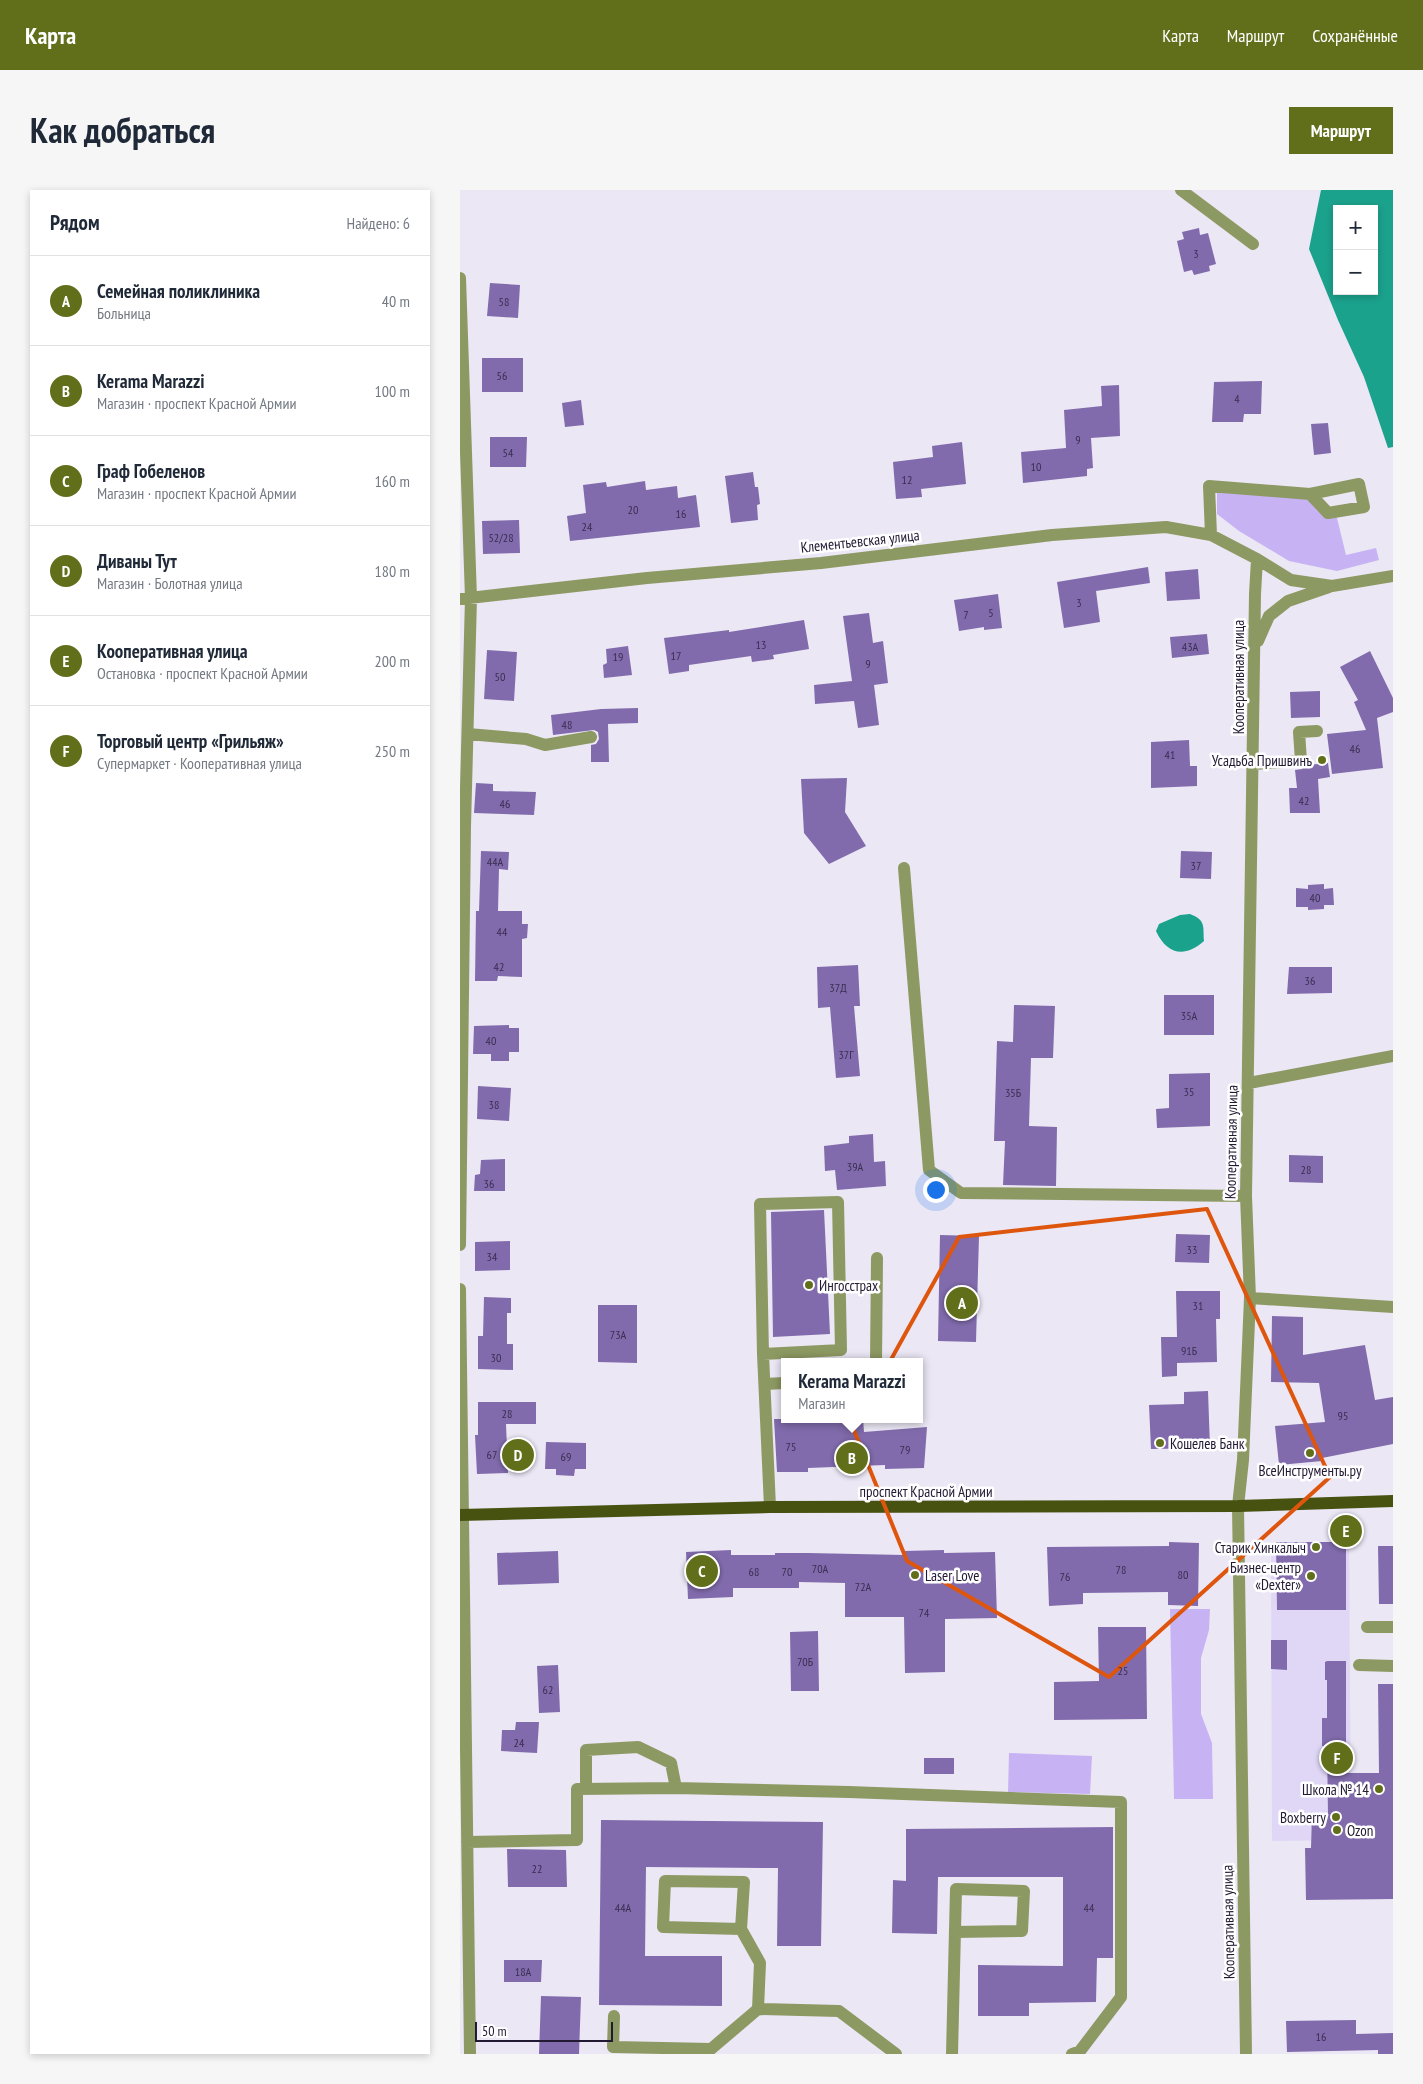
<!DOCTYPE html>
<html lang="ru">
<head>
<meta charset="utf-8">
<style>
	body { margin:0; font-family:"PT Sans Narrow",sans-serif; background:#f6f6f7; color:#1f2937 }
	.controls { position:absolute; right:15px; top:15px; display:grid; overflow:hidden; border-radius:0px; box-shadow:0 2px 8px #0003 }
	.controls button { width:45px; height:45px; display:grid; place-items:center; padding:0; border:0; border-bottom:1px solid #e0e1e3; background:#fff; color:#1f2937; font:25px sans-serif }
	.scale { position:absolute; left:15px; bottom:12px; width:138px; box-sizing:border-box; padding-left:5px; border:2px solid #221933; border-top:0; font-size:14px; line-height:18px; white-space:nowrap; color:#221933; -webkit-text-stroke:4px #fff; paint-order:stroke }
	.you { position:absolute; left:475px; top:999px; width:18px; height:18px; margin:-12px; border:4px solid #fff; border-radius:50%; background:#1a73e8; box-shadow:0 0 0 8px #1a73e833 }
	.badge { display:grid; place-items:center; width:32px; height:32px; border-radius:50%; background:#616f1b; color:#fff; font-size:16px; font-weight:700 }
	.pin { position:absolute; translate:-50% -50%; border:2px solid #fff; box-shadow:0 1px 5px #0006 }
	.popup { position:absolute; left:321px; top:1168px; width:142px; height:65px; box-sizing:border-box; display:grid; place-content:center; border-radius:0px; background:#fff; filter:drop-shadow(0 1px 4px #0005); font-size:16px; white-space:nowrap; color:#747a83 }
	.popup b { font-size:19px; color:#1f2937 }
	.popup::after { content:''; position:absolute; left:50%; top:100%; margin-left:-10px; border:10px solid transparent; border-top-color:#fff }
	.list { margin:0; padding:0; list-style:none }
	h2 { display:flex; justify-content:space-between; align-items:center; height:65px; margin:0; padding:0 20px; font-size:21px }
	h2 small { font-size:16px; font-weight:400; color:#747a83 }
	.list li { display:grid; grid-template-columns:32px 1fr auto; gap:15px; align-items:center; box-sizing:border-box; height:90px; padding:0 20px; border-top:1px solid #e0e1e3 }
	.list b { display:block; font-size:19px; white-space:nowrap }
	.list p { margin:0; font-size:16px; white-space:nowrap; color:#747a83 }
	.list em { font-size:16px; font-style:normal; color:#747a83 }
	.map { position:relative; flex:none; width:933px; height:1864px; overflow:hidden; border-radius:0px }
	header { display:flex; align-items:center; gap:30px; box-sizing:border-box; height:70px; padding:0 25px; background:#616f1b; color:#fff }
	header strong { font-size:24px }
	nav { display:flex; gap:28px; margin-inline-start:auto; font-size:18px }
	.intro { display:flex; align-items:center; justify-content:space-between; box-sizing:border-box; height:120px; padding:0 30px }
	h1 { margin:0; font-size:35px }
	.button { padding:12px 22px; border-radius:0px; background:#616f1b; color:#fff; font-size:18px; font-weight:700 }
	main { display:flex; gap:30px; padding:0 30px }
	aside { flex:1; background:#fff; border-radius:0px; box-shadow:0 2px 8px #0003 }
	.map>svg:first-child { display:block }
	.built { fill:#e0d7f6 }
	.green { fill:#c7b3f3 }
	.water { fill:#1ba28d; fill-rule:evenodd }
	.building { fill:#816bac }
	.lines { fill:none; stroke-linecap:round; stroke-linejoin:round }
	.minor { stroke:#8d9962; stroke-width:12 }
	.major { stroke:#475210; stroke-width:12 }
	.marked { fill:none; stroke:#de560e; stroke-width:4; stroke-linejoin:round }
	.poi-dot { fill:#616f1b; stroke:#fff; stroke-width:2 }
	.labels { text-anchor:middle; dominant-baseline:central; stroke-width:5; stroke-linejoin:round; paint-order:stroke }
	.number-label { font-size:12px; fill:#3a2e51 }
	.street-label { font-size:15px; fill:#221933; stroke:#fff }
	.poi-label { font-size:15px; fill:#221933; stroke:#fff; text-anchor:end }
</style>
</head>
<body>
<header>
<strong>Карта</strong>
<nav><a>Карта</a><a>Маршрут</a><a>Сохранённые</a></nav>
</header>
<div class="intro"><h1>Как добраться</h1><a class="button">Маршрут</a></div>
<main>
<aside>
<h2>Рядом<small>Найдено: 6</small></h2>
<ul class="list">
<li><span class="badge">A</span><div><b>Семейная поликлиника</b><p>Больница</p></div><em>40 m</em></li>
<li><span class="badge">B</span><div><b>Kerama Marazzi</b><p>Магазин · проспект Красной Армии</p></div><em>100 m</em></li>
<li><span class="badge">C</span><div><b>Граф Гобеленов</b><p>Магазин · проспект Красной Армии</p></div><em>160 m</em></li>
<li><span class="badge">D</span><div><b>Диваны Тут</b><p>Магазин · Болотная улица</p></div><em>180 m</em></li>
<li><span class="badge">E</span><div><b>Кооперативная улица</b><p>Остановка · проспект Красной Армии</p></div><em>200 m</em></li>
<li><span class="badge">F</span><div><b>Торговый центр «Грильяж»</b><p>Супермаркет · Кооперативная улица</p></div><em>250 m</em></li>
</ul>
</aside>
<div class="map">
<svg width="933" height="1864" viewBox="0 0 933 1864">
	<rect width="100%" height="100%" fill="#ebe7f5"/>
	<path class="built" d="M 811,1352 L 889,1352 L 891,1650 L 812,1651 Z"/>
	<path class="green" d="M 757,301 L 847,308 L 868,327 L 877,328 L 886,365 L 916,358 L 919,370 L 877,381 L 829,371 L 779,341 L 757,324 Z
		M 710,1419 L 750,1419 L 749,1440 L 741,1468 L 741,1524 L 752,1553 L 753,1609 L 714,1609 Z
		M 549,1563 L 632,1566 L 630,1604 L 548,1602 Z"/>
	<path class="water" d="M 861,0 L 933,0 L 933,257 L 928,258 L 904,187 L 878,130 L 849,59 ZM 877,19 L 914,19 L 914,101 L 877,101 Z
		M 730,724 C 746,730 743,736 744,751 C 725,768 707,765 696,741 L 699,734 L 720,725 Z"/>
	<path class="building" d="M 739,38 L 740,45 L 748,43 L 756,74 L 749,76 L 750,81 L 734,85 L 732,80 L 724,82 L 717,51 L 724,49 L 722,42 Z
		M 30,93 L 60,95 L 58,128 L 27,126 Z
		M 22,168 L 63,168 L 63,202 L 22,202 Z
		M 802,191 L 801,224 L 784,224 L 783,232 L 752,232 L 754,192 Z
		M 659,195 L 660,246 L 631,248 L 633,278 L 627,279 L 627,286 L 563,293 L 561,262 L 606,258 L 604,220 L 642,216 L 641,196 Z
		M 121,210 L 124,235 L 105,237 L 102,213 Z
		M 868,233 L 871,263 L 854,265 L 851,234 Z
		M 30,247 L 67,247 L 66,277 L 30,277 Z
		M 502,252 L 506,294 L 461,299 L 462,307 L 436,309 L 433,272 L 473,267 L 472,256 Z
		M 293,282 L 295,297 L 298,297 L 300,314 L 297,315 L 298,330 L 271,333 L 265,286 Z
		M 185,291 L 186,300 L 217,296 L 218,308 L 236,305 L 240,337 L 110,351 L 107,326 L 126,323 L 123,295 L 146,292 L 147,297 Z
		M 59,330 L 60,363 L 23,364 L 22,331 Z
		M 688,377 L 690,393 L 636,401 L 640,432 L 604,438 L 597,392 Z
		M 738,379 L 740,409 L 707,411 L 705,382 Z
		M 538,404 L 542,438 L 524,440 L 524,437 L 499,441 L 494,410 Z
		M 409,423 L 413,453 L 423,451 L 428,493 L 414,495 L 419,535 L 398,538 L 394,511 L 355,514 L 354,495 L 392,491 L 383,426 Z
		M 344,430 L 349,459 L 313,465 L 314,469 L 292,472 L 291,466 L 229,475 L 229,481 L 209,484 L 204,448 L 269,440 L 269,442 Z
		M 747,444 L 749,464 L 712,468 L 710,447 Z
		M 168,456 L 172,485 L 144,488 L 143,475 L 147,473 L 146,459 Z
		M 27,460 L 57,462 L 54,511 L 24,509 Z
		M 910,461 L 933,508 L 933,522 L 917,528 L 923,578 L 872,584 L 867,544 L 906,540 L 894,512 L 898,510 L 880,477 Z
		M 860,501 L 860,527 L 831,528 L 830,502 Z
		M 178,518 L 178,533 L 148,534 L 149,572 L 131,572 L 131,555 L 136,554 L 139,549 L 138,542 L 134,540 L 93,545 L 91,525 L 141,519 Z
		M 729,550 L 730,576 L 737,576 L 737,596 L 691,598 L 691,552 Z
		M 868,573 L 870,587 L 858,589 L 860,623 L 830,623 L 829,598 L 837,598 L 835,580 L 842,579 L 848,575 Z
		M 387,588 L 385,622 L 406,656 L 369,674 L 344,643 L 341,589 Z
		M 16,593 L 33,594 L 33,601 L 76,602 L 74,625 L 14,623 Z
		M 21,661 L 49,662 L 48,680 L 39,679 L 38,721 L 62,721 L 62,734 L 68,734 L 67,748 L 62,749 L 62,787 L 38,786 L 37,791 L 15,791 L 16,721 L 19,721 Z
		M 721,661 L 752,662 L 751,689 L 720,688 Z
		M 864,694 L 864,699 L 873,698 L 874,715 L 864,715 L 864,719 L 848,720 L 848,717 L 836,717 L 836,698 L 848,699 L 848,695 Z
		M 398,775 L 400,816 L 394,816 L 400,886 L 376,888 L 370,817 L 358,818 L 357,777 Z
		M 829,777 L 872,777 L 872,803 L 827,804 Z
		M 704,805 L 754,805 L 754,845 L 704,845 Z
		M 554,815 L 595,816 L 593,868 L 571,868 L 569,936 L 597,937 L 596,996 L 543,995 L 545,951 L 534,951 L 537,851 L 553,852 Z
		M 49,835 L 49,838 L 59,838 L 59,862 L 49,862 L 49,871 L 31,871 L 31,864 L 13,864 L 14,836 Z
		M 750,883 L 750,936 L 697,938 L 696,919 L 709,918 L 709,884 Z
		M 18,896 L 51,898 L 49,931 L 17,929 Z
		M 413,944 L 414,972 L 425,971 L 426,996 L 377,1000 L 375,980 L 365,981 L 364,956 L 389,953 L 389,946 Z
		M 829,965 L 863,966 L 863,993 L 829,992 Z
		M 45,969 L 45,1001 L 14,1001 L 15,985 L 20,984 L 21,970 Z
		M 364,1020 L 370,1144 L 313,1147 L 311,1022 Z
		M 716,1044 L 750,1045 L 749,1073 L 715,1072 Z
		M 480,1045 L 519,1046 L 516,1152 L 478,1151 Z
		M 50,1051 L 50,1080 L 15,1081 L 15,1052 Z
		M 716,1101 L 760,1101 L 760,1129 L 756,1129 L 757,1172 L 717,1173 L 717,1186 L 702,1187 L 701,1147 L 717,1147 Z
		M 24,1107 L 51,1108 L 51,1123 L 47,1123 L 47,1154 L 53,1154 L 53,1180 L 18,1179 L 18,1146 L 23,1146 Z
		M 138,1115 L 177,1115 L 177,1173 L 138,1172 Z
		M 812,1126 L 843,1127 L 843,1165 L 905,1155 L 915,1210 L 933,1207 L 933,1254 L 862,1268 L 862,1271 L 819,1275 L 815,1236 L 865,1232 L 859,1193 L 811,1192 Z
		M 748,1201 L 750,1258 L 691,1259 L 689,1215 L 724,1214 L 724,1202 Z
		M 18,1212 L 76,1212 L 76,1234 L 46,1234 L 48,1283 L 17,1284 L 15,1245 L 18,1245 Z
		M 314,1229 L 403,1229 L 404,1242 L 467,1237 L 464,1278 L 425,1279 L 425,1275 L 348,1278 L 348,1282 L 317,1282 Z
		M 86,1252 L 126,1253 L 126,1279 L 115,1279 L 114,1286 L 96,1285 L 96,1279 L 85,1279 Z
		M 709,1352 L 739,1353 L 738,1416 L 708,1415 L 708,1402 L 623,1403 L 623,1414 L 589,1416 L 587,1357 L 709,1356 Z
		M 816,1352 L 886,1352 L 886,1420 L 817,1420 Z
		M 918,1356 L 933,1356 L 933,1414 L 919,1414 Z
		M 271,1360 L 271,1365 L 315,1365 L 315,1363 L 348,1363 L 444,1365 L 444,1361 L 484,1360 L 484,1363 L 535,1362 L 537,1428 L 485,1429 L 485,1482 L 445,1483 L 444,1427 L 385,1427 L 385,1393 L 339,1392 L 339,1398 L 273,1398 L 273,1407 L 228,1409 L 226,1362 Z
		M 98,1361 L 99,1393 L 38,1395 L 37,1363 Z
		M 638,1437 L 686,1437 L 687,1529 L 594,1530 L 594,1492 L 639,1491 Z
		M 358,1441 L 359,1501 L 331,1501 L 330,1442 Z
		M 811,1450 L 827,1450 L 827,1480 L 811,1479 Z
		M 867,1471 L 886,1471 L 886,1583 L 919,1583 L 918,1494 L 933,1494 L 933,1709 L 846,1710 L 845,1658 L 851,1658 L 852,1624 L 868,1624 L 867,1557 L 862,1556 L 862,1528 L 867,1528 L 867,1490 L 865,1490 L 865,1472 Z
		M 98,1475 L 100,1522 L 79,1523 L 77,1476 Z
		M 56,1532 L 79,1532 L 77,1563 L 41,1561 L 42,1540 L 55,1540 Z
		M 464,1568 L 494,1568 L 494,1584 L 464,1584 Z
		M 141,1630 L 363,1632 L 361,1756 L 317,1756 L 318,1678 L 186,1677 L 185,1766 L 262,1766 L 262,1816 L 139,1815 Z
		M 653,1637 L 653,1768 L 637,1768 L 636,1812 L 569,1813 L 569,1826 L 518,1826 L 518,1775 L 603,1776 L 603,1687 L 478,1687 L 477,1744 L 432,1743 L 433,1690 L 446,1691 L 446,1639 Z
		M 47,1659 L 106,1660 L 107,1697 L 48,1697 Z
		M 44,1770 L 82,1770 L 81,1792 L 44,1792 Z
		M 81,1806 L 121,1807 L 119,1864 L 79,1864 Z
		M 896,1830 L 896,1844 L 933,1843 L 933,1864 L 918,1864 L 918,1860 L 827,1862 L 826,1831 Z"/>
	<g class="lines">
		<path class="minor" d="M 721,0 L 793,54
			M 0,88 L 11,408 L 5,636 L 0,1055
			M 751,345 L 749,296 L 850,304 L 899,294 L 904,317 L 868,323 L 850,304
			M 0,409 L 187,388 L 361,373 L 592,345 L 706,337 L 751,345 L 797,369 L 831,390 L 872,396 L 933,386
			M 798,451 L 809,426 L 828,411 L 869,397
			M 8,544 L 66,549 L 85,555 L 131,547
			M 794,574 L 841,571 L 839,542 L 857,541
			M 444,678 L 469,980 L 501,1003 L 786,1006
			M 789,893 L 933,866
			M 0,1099 L 10,1864
			M 790,1108 L 933,1117
			M 303,1164 L 381,1160 L 378,1012 L 300,1014 L 303,1164 L 310,1317
			M 416,1172 L 417,1068
			M 305,1194 L 324,1193
			M 907,1437 L 933,1437
			M 899,1475 L 933,1476
			M 126,1599 L 126,1560 L 178,1557 L 211,1573 L 216,1598
			M 7,1652 L 117,1650 L 117,1599 L 216,1598 L 389,1602 L 661,1612 L 661,1807 L 620,1861 L 612,1864
			M 281,1739 L 203,1737 L 205,1691 L 284,1692 L 281,1739 L 300,1773 L 298,1819 L 379,1821 L 436,1864
			M 154,1826 L 153,1857 L 251,1859 L 298,1819
			M 492,1864 L 496,1699 L 564,1701 L 562,1741 L 495,1742
			M 786,1864 L 778,1316 L 783,1270 L 790,1108 L 786,1006 L 795,404 L 797,369"/>
		<path class="major" d="M 0,1325 L 310,1317 L 778,1316 L 933,1311"/>
	</g>
	<path class="marked" d="M 747,1019 L 870,1287 L 649,1487 L 447,1371 L 393,1238 L 499,1047 Z"/>
	<g class="poi-dot">
		<circle cx="862" cy="570" r="5"/>
		<circle cx="349" cy="1095" r="5"/>
		<circle cx="700" cy="1253" r="5"/>
		<circle cx="850" cy="1263" r="5"/>
		<circle cx="856" cy="1357" r="5"/>
		<circle cx="455" cy="1385" r="5"/>
		<circle cx="851" cy="1386" r="5"/>
		<circle cx="919" cy="1599" r="5"/>
		<circle cx="876" cy="1627" r="5"/>
		<circle cx="877" cy="1640" r="5"/>
	</g>
	<g class="labels">
		<g class="number-label">
			<text x="736" y="63">3</text>
			<text x="44" y="111">58</text>
			<text x="42" y="185">56</text>
			<text x="777" y="208">4</text>
			<text x="618" y="249">9</text>
			<text x="48" y="262">54</text>
			<text x="576" y="276">10</text>
			<text x="447" y="289">12</text>
			<text x="173" y="319">20</text>
			<text x="221" y="323">16</text>
			<text x="127" y="336">24</text>
			<text x="41" y="347">52/28</text>
			<text x="619" y="412">3</text>
			<text x="531" y="422">5</text>
			<text x="506" y="424">7</text>
			<text x="301" y="454">13</text>
			<text x="730" y="456">43А</text>
			<text x="216" y="465">17</text>
			<text x="158" y="466">19</text>
			<text x="408" y="473">9</text>
			<text x="40" y="486">50</text>
			<text x="107" y="534">48</text>
			<text x="895" y="558">46</text>
			<text x="710" y="564">41</text>
			<text x="844" y="610">42</text>
			<text x="45" y="613">46</text>
			<text x="35" y="671">44А</text>
			<text x="736" y="675">37</text>
			<text x="855" y="707">40</text>
			<text x="42" y="741">44</text>
			<text x="39" y="776">42</text>
			<text x="850" y="790">36</text>
			<text x="378" y="797">37Д</text>
			<text x="729" y="825">35А</text>
			<text x="31" y="850">40</text>
			<text x="386" y="864">37Г</text>
			<text x="729" y="901">35</text>
			<text x="553" y="902">35Б</text>
			<text x="34" y="914">38</text>
			<text x="395" y="976">39А</text>
			<text x="846" y="979">28</text>
			<text x="29" y="993">36</text>
			<text x="732" y="1059">33</text>
			<text x="32" y="1066">34</text>
			<text x="738" y="1115">31</text>
			<text x="158" y="1144">73А</text>
			<text x="729" y="1160">91Б</text>
			<text x="36" y="1167">30</text>
			<text x="47" y="1223">28</text>
			<text x="883" y="1225">95</text>
			<text x="331" y="1256">75</text>
			<text x="445" y="1259">79</text>
			<text x="32" y="1264">67</text>
			<text x="106" y="1266">69</text>
			<text x="360" y="1378">70А</text>
			<text x="661" y="1379">78</text>
			<text x="294" y="1381">68</text>
			<text x="327" y="1381">70</text>
			<text x="723" y="1384">80</text>
			<text x="605" y="1386">76</text>
			<text x="403" y="1396">72А</text>
			<text x="464" y="1422">74</text>
			<text x="345" y="1471">70Б</text>
			<text x="663" y="1480">25</text>
			<text x="88" y="1499">62</text>
			<text x="59" y="1552">24</text>
			<text x="77" y="1678">22</text>
			<text x="163" y="1717">44А</text>
			<text x="629" y="1717">44</text>
			<text x="63" y="1781">18А</text>
			<text x="861" y="1846">16</text>
		</g>
		<g class="street-label">
			<text transform="translate(400 351) rotate(-6)">Клементьевская улица</text>
			<text transform="translate(778 487) rotate(-90)">Кооперативная улица</text>
			<text transform="translate(771 952) rotate(-89)">Кооперативная улица</text>
			<text x="466" y="1301">проспект Красной Армии</text>
			<text transform="translate(768 1732) rotate(-91)">Кооперативная улица</text>
		</g>
		<g class="poi-label">
			<text x="852" y="570">Усадьба Пришвинъ</text>
			<text x="359" y="1095" text-anchor="start">Ингосстрах</text>
			<text x="710" y="1253" text-anchor="start">Кошелев Банк</text>
			<text x="850" y="1280" text-anchor="middle">ВсеИнструменты.ру</text>
			<text x="846" y="1357">Старик Хинкалыч</text>
			<text x="841" y="1377">Бизнес-центр<tspan x="841" dy="17">«Dexter»</tspan></text>
			<text x="465" y="1385" text-anchor="start">Laser Love</text>
			<text x="909" y="1599">Школа № 14</text>
			<text x="866" y="1627">Boxberry</text>
			<text x="887" y="1640" text-anchor="start">Ozon</text>
		</g>
	</g>
</svg>
<div class="controls">
<button>+</button>
<button>−</button>
</div>
<div class="scale">50 m</div>
<div class="you"></div>
<div class="pin badge" style="left:502px;top:1113px">A</div>
<div class="pin badge" style="left:392px;top:1268px">B</div>
<div class="popup"><b>Kerama Marazzi</b>Магазин</div>
<div class="pin badge" style="left:242px;top:1381px">C</div>
<div class="pin badge" style="left:58px;top:1265px">D</div>
<div class="pin badge" style="left:886px;top:1341px">E</div>
<div class="pin badge" style="left:877px;top:1568px">F</div>
</div>
</main>
</body>
</html>
